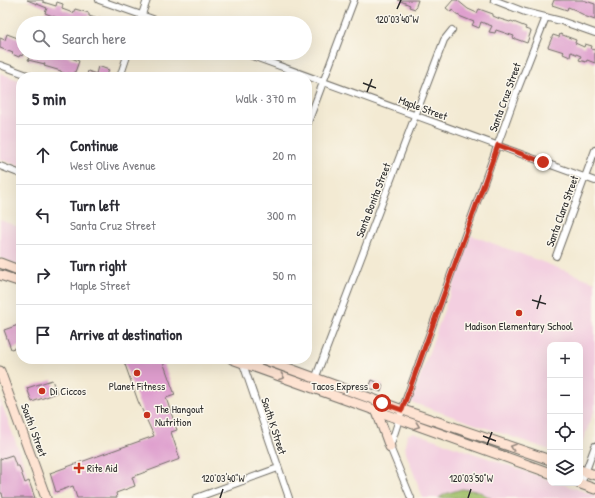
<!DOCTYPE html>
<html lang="en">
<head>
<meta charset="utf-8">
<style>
	body { margin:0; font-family:"Patrick Hand",sans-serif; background:#f7f7f7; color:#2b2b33 }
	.controls { position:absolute; right:12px; bottom:12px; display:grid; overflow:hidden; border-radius:8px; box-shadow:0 4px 16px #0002 }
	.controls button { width:36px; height:36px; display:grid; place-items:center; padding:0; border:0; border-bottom:1px solid #e1e1e2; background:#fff; color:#2b2b33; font:20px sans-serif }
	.stop { position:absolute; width:12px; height:12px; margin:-9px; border:3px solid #c8321e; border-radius:50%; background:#fff }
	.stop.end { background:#c8321e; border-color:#fff; box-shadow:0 1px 4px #0008 }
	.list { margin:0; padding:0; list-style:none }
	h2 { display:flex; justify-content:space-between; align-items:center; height:52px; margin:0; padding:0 16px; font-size:17px }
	h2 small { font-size:13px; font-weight:400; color:#7c7c81 }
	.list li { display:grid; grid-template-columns:26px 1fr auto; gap:12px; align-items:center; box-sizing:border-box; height:60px; padding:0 16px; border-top:1px solid #e1e1e2 }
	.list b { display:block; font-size:15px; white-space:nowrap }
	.list p { margin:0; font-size:13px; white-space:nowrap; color:#7c7c81 }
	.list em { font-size:13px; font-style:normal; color:#7c7c81 }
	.icon { flex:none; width:22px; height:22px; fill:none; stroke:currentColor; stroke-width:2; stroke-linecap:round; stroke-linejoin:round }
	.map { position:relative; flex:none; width:595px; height:498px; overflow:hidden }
	.search { position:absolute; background:#fff; box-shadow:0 4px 16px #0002; left:16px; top:16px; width:296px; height:44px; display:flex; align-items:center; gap:10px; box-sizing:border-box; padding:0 14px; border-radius:22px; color:#7c7c81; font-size:15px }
	.panel { position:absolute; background:#fff; box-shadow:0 4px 16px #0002; left:16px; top:72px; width:296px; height:292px; border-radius:16px }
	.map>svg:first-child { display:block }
	.built { fill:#f3cfe0 }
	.green { fill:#9fbf68; stroke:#65754a }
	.building { fill:#de9dcd }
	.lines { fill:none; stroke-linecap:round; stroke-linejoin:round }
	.street-casing { stroke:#716e66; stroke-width:8 }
	.secondary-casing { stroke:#716e66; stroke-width:11 }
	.street { stroke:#fff; stroke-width:6 }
	.secondary { stroke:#fee3d2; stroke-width:9 }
	.oneway { stroke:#94877e }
	.route { stroke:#c8321e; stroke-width:5 }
	.ticks { fill:none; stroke:#2b2b2b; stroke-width:1.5 }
	.poi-dot { fill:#c8321e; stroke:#fbf7ec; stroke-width:1.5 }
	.labels { text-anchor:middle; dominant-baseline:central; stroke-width:3; stroke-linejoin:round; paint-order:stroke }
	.street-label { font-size:11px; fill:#2b2b2b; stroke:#fbf7ec }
	.poi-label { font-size:11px; fill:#2b2b2b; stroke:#fbf7ec; text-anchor:start }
	.ticks-label { font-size:10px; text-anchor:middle; fill:#2b2b2b; stroke:#fbf7ec; stroke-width:3; stroke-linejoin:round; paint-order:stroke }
</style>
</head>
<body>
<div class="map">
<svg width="595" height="498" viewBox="0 0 595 498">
	<rect width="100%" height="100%" fill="#fbf7ec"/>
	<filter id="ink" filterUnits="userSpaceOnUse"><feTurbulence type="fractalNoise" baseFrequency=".025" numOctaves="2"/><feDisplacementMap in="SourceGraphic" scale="8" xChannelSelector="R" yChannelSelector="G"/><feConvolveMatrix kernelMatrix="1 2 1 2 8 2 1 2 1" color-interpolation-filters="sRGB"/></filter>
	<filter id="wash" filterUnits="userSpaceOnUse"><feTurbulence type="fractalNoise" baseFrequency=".012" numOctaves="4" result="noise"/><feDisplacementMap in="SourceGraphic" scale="16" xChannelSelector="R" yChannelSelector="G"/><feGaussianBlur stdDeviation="0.9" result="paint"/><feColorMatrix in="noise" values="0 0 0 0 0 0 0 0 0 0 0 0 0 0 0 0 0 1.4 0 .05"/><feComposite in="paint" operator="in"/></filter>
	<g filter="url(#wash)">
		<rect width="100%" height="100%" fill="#f3ead3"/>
		<path class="built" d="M 0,73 L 21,81 L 21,167 L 0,159 Z
			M 0,220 L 21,228 L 21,266 L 0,258 Z
			M 471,235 L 595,282 L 595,409 L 580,448 L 580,345 L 550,345 L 550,450 L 411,402 Z
			M 0,399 L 36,498 L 0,498 Z
			M 413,432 L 550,480 L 550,483 L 559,483 L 595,495 L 595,498 L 423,498 L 406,453 L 405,444 L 407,435 Z"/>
		<path class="green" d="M 462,489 L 478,491 L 491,498 L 439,498 L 445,494 Z"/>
		<g id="blocks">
			<path class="building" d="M 27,0 L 43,0 L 43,2 L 56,6 L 57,2 L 63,4 L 62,9 L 73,13 L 75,9 L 89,13 L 89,16 L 98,19 L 99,17 L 113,23 L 70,23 L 45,13 L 47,8 Z
				M 398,0 L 418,0 L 415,9 L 409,7 L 410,5 Z
				M 453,0 L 457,0 L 468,9 L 477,13 L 479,9 L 493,14 L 493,16 L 500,19 L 510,22 L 511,21 L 526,27 L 525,29 L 531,31 L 527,43 L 513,38 L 514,36 L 496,30 L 495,33 L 489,32 L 492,26 L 481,22 L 479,28 L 472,25 L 474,22 L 459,16 L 452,10 L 451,12 L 446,8 Z
				M 554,0 L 583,0 L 595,4 L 595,20 L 584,16 L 584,15 L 578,12 L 578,11 L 568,7 L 567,10 L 552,5 Z
				M 7,34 L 23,40 L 23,56 L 20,55 L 19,57 L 12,54 L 13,53 L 0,48 L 0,38 L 5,40 Z
				M 560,34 L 576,40 L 575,43 L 584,47 L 585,44 L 592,46 L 591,49 L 595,50 L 595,63 L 587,60 L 586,62 L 579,60 L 581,56 L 571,52 L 570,57 L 563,54 L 564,52 L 548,47 L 553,35 L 559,37 Z
				M 31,53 L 59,53 L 79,61 L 74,75 L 68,73 L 68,75 L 61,72 L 61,71 L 44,66 L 45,64 L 28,60 Z
				M 98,66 L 109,70 L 106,77 L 86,77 L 88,71 L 96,74 Z
				M 21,324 L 21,346 L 11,349 L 4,330 Z
				M 123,359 L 162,359 L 175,395 L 166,398 L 177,430 L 171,432 L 180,459 L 132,477 L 135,486 L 116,493 L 117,498 L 77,498 L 73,486 L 56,492 L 50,473 L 154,436 L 138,401 Z
				M 52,380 L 57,393 L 32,402 L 27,388 Z
				M 372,380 L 383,385 L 381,392 L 369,388 Z
				M 12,455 L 16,466 L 19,466 L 25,483 L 29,481 L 35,498 L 3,498 L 2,493 L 0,493 L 0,459 Z"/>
		</g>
	</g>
	<g filter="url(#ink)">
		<use href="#blocks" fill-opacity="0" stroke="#716e66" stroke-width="1"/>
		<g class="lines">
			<defs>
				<path id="street" d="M 99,0 L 164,23
					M 494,0 L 525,12 L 561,21 L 595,33
					M 139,23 L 147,0
					M 244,53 L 595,181
					M 0,65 L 33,77
					M 120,77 L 128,53
					M 307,125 L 354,0
					M 0,166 L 21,174
					M 556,256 L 595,150
					M 242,361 L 289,498
					M 315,379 L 444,40 L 452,30
					M 581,484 L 595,446
					M 196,498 L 278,468
					M 411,498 L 390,447 L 402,410 L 517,91 L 546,17"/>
				<path id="secondary" d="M 0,263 L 21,271
					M 0,275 L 21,282
					M 232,359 L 550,473
					M 263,359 L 397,408 L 550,460
					M 0,371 L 46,498
					M 377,412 L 390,447
					M 580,470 L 595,475
					M 578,483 L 595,489"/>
			</defs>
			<use href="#street" class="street-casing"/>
			<use href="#secondary" class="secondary-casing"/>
			<use href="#street" class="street"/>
			<use href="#secondary" class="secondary"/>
		</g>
		<defs><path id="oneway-chevron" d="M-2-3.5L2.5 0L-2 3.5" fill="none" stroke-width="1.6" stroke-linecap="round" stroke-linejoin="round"/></defs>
		<g class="oneway">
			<use href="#oneway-chevron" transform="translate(282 377) rotate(20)"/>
			<use href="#oneway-chevron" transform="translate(417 426) rotate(20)"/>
			<use href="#oneway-chevron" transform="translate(513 447) rotate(-161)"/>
		</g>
	</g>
	<g class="lines" filter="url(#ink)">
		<path class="route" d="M 382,403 L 402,410 L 498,145 L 543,162"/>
	</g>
	<path class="ticks" d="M 397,9 L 401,0M 363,83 L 376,88M 367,92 L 372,79M 532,300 L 546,304M 537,309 L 541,295M 483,436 L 496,441M 487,445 L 492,432M 220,498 L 223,489M 468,498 L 471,489"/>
	<g class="poi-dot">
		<circle cx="519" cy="313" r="4"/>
		<circle cx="137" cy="373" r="4"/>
		<circle cx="376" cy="386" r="4"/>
		<circle cx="42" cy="391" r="4"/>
		<circle cx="147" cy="415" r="4"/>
		<path d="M77 462h4v4h4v4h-4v4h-4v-4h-4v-4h4z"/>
	</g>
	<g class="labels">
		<g class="street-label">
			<text transform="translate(505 97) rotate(-70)">Santa Cruz Street</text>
			<text transform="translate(423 108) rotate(20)">Maple Street</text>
			<text transform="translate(373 200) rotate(-69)">Santa Bonita Street</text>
			<text transform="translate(562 211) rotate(-70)">Santa Clara Street</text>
			<text transform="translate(274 426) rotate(72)">South K Street</text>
			<text transform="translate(34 430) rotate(70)">South I Street</text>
		</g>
		<g class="poi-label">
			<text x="519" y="326" text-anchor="middle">Madison Elementary School</text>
			<text x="137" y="386" text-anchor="middle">Planet Fitness</text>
			<text x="368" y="386" text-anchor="end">Tacos Express</text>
			<text x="50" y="391">Di Ciccos</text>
			<text x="155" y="409">The Hangout<tspan x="155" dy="13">Nutrition</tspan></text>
			<text x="87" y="468">Rite Aid</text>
		</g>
	</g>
	<g class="ticks-label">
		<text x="397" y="23">120°03'40"W</text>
		<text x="223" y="482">120°03'40"W</text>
		<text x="471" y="482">120°03'50"W</text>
	</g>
</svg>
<div class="controls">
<button>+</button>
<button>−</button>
<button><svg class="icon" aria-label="locate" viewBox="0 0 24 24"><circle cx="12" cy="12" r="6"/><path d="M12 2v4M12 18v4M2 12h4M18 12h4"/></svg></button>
<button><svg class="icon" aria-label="layers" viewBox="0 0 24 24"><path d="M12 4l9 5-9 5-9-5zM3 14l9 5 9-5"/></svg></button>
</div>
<div class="stop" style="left:382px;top:403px"></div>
<div class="stop end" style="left:543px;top:162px"></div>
<div class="search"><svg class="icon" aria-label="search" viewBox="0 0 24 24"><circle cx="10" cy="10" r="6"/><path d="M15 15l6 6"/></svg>Search here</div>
<section class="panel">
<h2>5 min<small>Walk · 370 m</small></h2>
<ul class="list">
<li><svg class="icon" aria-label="ahead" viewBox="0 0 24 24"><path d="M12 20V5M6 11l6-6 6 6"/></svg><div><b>Continue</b><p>West Olive Avenue</p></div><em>20 m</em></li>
<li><svg class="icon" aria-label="left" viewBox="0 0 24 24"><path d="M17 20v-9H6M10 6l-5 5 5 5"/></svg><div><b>Turn left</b><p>Santa Cruz Street</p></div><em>300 m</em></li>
<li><svg class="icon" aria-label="right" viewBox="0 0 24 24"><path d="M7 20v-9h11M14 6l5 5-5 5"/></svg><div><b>Turn right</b><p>Maple Street</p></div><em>50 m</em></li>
<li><svg class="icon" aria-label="arrive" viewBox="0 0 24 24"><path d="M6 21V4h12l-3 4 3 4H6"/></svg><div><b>Arrive at destination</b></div></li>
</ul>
</section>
</div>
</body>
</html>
